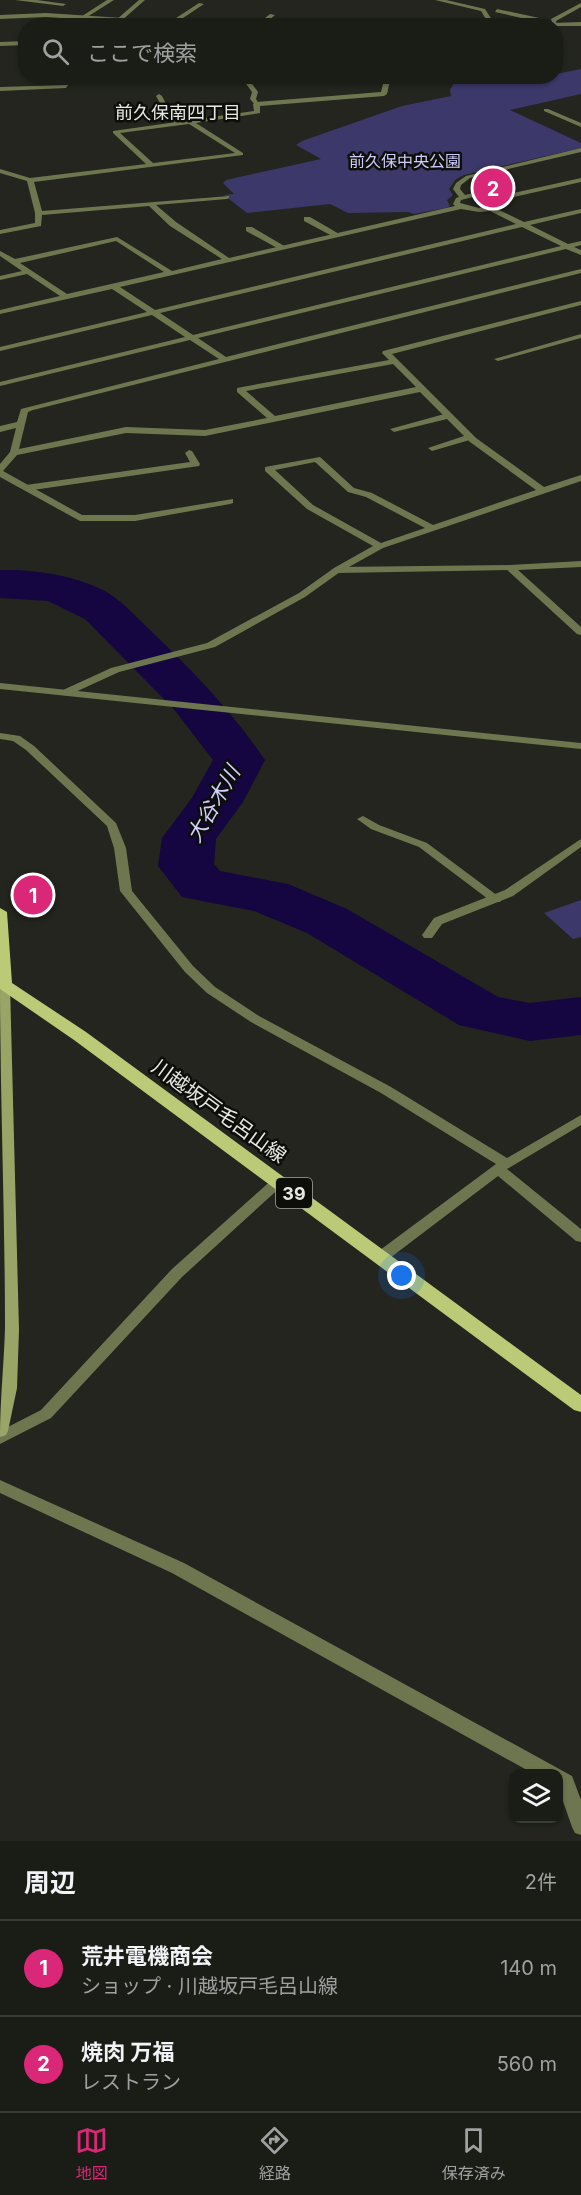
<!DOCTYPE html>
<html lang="ja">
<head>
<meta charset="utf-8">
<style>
	body { margin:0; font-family:Inter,"Noto Sans JP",sans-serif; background:#23251f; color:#f1f3f6 }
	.controls { position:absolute; right:18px; bottom:18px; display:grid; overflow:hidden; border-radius:12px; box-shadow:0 2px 4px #0004 }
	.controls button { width:54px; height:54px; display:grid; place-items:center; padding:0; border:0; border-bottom:2px solid #383a35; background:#1a1c16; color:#f1f3f6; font:30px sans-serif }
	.you { position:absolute; left:402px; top:1276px; width:21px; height:21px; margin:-15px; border:4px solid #fff; border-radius:50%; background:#1a73e8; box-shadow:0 0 0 9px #1a73e833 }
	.badge { display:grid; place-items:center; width:39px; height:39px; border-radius:50%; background:#db2777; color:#fff; font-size:20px; font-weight:700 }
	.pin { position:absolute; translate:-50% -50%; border:3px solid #fff; box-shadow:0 2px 6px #0006 }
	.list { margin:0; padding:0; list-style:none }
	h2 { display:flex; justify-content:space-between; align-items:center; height:78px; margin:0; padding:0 24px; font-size:26px }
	h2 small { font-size:20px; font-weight:400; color:#9fa1a1 }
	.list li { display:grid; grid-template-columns:39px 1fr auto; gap:18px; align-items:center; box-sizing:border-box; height:96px; padding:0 24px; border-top:2px solid #383a35 }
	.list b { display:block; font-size:22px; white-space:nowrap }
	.list p { margin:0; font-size:20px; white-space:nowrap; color:#9fa1a1 }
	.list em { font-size:20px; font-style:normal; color:#9fa1a1 }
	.icon { flex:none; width:33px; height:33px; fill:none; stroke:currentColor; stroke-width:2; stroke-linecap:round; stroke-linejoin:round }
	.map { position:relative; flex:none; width:581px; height:1841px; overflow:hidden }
	.search { position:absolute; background:#1a1c16; box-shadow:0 2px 4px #0004; left:18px; right:18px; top:18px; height:66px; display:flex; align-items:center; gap:15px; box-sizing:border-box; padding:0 21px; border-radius:24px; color:#9fa1a1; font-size:22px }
	.sheet { height:270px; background:#1a1c16 }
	nav { display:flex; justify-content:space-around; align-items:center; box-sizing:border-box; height:84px; border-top:2px solid #383a35; background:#1a1c16; font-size:16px; color:#9fa1a1 }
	nav a { display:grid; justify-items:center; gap:3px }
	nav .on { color:#db2777 }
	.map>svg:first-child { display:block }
	.green { fill:#3c3869 }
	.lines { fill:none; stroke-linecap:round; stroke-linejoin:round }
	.river { fill:#150540; fill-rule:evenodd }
	.service { fill:#6e7650; fill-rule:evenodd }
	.pedestrian { fill:#6e7650; fill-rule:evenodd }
	.minor { fill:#6e7650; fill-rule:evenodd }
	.tertiary { fill:#6e7650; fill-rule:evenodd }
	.secondary { fill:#99a566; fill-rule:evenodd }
	.primary { fill:#baca77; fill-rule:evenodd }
	.labels { text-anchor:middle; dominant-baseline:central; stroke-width:5; stroke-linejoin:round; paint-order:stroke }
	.far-park-label { font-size:16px; fill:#cdccfa; stroke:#0d0e0a }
	.far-neighbourhood-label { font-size:18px; fill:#e7e8e3; stroke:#0d0e0a }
	.shield { fill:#0d0e0a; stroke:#a6a7a2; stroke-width:1.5 }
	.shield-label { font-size:18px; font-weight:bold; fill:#e7e8e3 }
	.street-label { font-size:20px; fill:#e7e8e3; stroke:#0d0e0a }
	.water-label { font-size:21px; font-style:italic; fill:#d1d0fe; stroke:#0d0e0a }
</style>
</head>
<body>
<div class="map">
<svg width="581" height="1841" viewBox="0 0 581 1841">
	<rect width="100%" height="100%" fill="#23251e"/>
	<path class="green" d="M 581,69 L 581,94 L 510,110 L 581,143 L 581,148 L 464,175 L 456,179 L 449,189 L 453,195 L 447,200 L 450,206 L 446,208 L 414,214 L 408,212 L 348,213 L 330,204 L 247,213 L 224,195 L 234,194 L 223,183 L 226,180 L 321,159 L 296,145 L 302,141 L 402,106 L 451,96 L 450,90 L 456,79 L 556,76 L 556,74 Z
		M 581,900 L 581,937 L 573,939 L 544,913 Z"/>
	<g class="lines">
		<path class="river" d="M 0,570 C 34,569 72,575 103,590 C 123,601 136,617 152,632 C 194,672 232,712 265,760 L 243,802 L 216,839 L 214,864 L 220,871 L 288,884 L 347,909 L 498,997 L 530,1003 L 581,997 L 581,1035 L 530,1041 L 459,1025 L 307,933 L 254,911 L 182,897 L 158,866 L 162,838 L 192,798 L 213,760 L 173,708 L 85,619 L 48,601 L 0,598 Z"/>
		<path class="service" d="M 107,0 L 114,0 L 84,19 L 79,18 Z
			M 139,0 L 145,0 L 120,22 L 116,22 L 116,20 Z
			M 199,3 L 204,4 L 174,24 L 170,24 L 170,22 Z
			M 581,3 L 581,7 L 556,21 L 557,25 L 553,25 L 551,19 Z
			M 270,14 L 275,15 L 262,26 L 255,26 Z
			M 331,76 L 355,76 L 390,82 L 387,84 Z
			M 186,78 L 248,78 L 258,92 L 256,99 L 259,104 L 256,106 L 250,99 L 252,92 L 244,81 L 184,81 Z
			M 68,85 L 66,88 L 0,91 L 0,87 Z
			M 159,94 L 162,96 L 177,125 L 172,124 L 156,96 Z
			M 544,109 L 548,109 L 581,123 L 581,127 L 544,111 Z
			M 304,217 L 310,217 L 341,235 L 334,237 L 304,221 Z
			M 246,227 L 252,227 L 286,247 L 279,249 L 246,231 Z
			M 448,413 L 451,414 L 451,418 L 394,432 L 390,429 Z
			M 470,434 L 473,435 L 473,439 L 432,451 L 428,448 Z
			M 189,450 L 192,451 L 200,464 L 199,466 L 26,491 L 22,488 L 26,485 L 190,462 L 185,453 Z
			M 510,565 L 515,568 L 513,570 L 337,573 L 332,570 L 337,567 Z
			M 363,816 L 379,825 L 427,843 L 502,899 L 500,902 L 492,902 L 419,847 L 371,829 L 357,819 Z"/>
		<path class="pedestrian" d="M 497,9 L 544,19 L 547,21 L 544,23 L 495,12 Z"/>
		<path class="minor" d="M 15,0 L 37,0 L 66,4 L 63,6 Z
			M 435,0 L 446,0 L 485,9 L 496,26 L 490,26 L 481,11 Z
			M 46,13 L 215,24 L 218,26 L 181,26 L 46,17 L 0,19 L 0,15 Z
			M 385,76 L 391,76 L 387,94 L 384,96 L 260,106 L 260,113 L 196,123 L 243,153 L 243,155 L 34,182 L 42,211 L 229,196 L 229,198 L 227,199 L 156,205 L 176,222 L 229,258 L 455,206 L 453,204 L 456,198 L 459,197 L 453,189 L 456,183 L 466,176 L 581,148 L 581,152 L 470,178 L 461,185 L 460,189 L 465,195 L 473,193 L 496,197 L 581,178 L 581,182 L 500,200 L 504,204 L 497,209 L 524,222 L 581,209 L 581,213 L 530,225 L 568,244 L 581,241 L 581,245 L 574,247 L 581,250 L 581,255 L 566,249 L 198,338 L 226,357 L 581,269 L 581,273 L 33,410 L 28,412 L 19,449 L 126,427 L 205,430 L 267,418 L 237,392 L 237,388 L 389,360 L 382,353 L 383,351 L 581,301 L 581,305 L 392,354 L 476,438 L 544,487 L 581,475 L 581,481 L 383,548 L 340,572 L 305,597 L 215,647 L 119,672 L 71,694 L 63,694 L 62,692 L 63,690 L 111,668 L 207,643 L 299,593 L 334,568 L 373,546 L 307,509 L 265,471 L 265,467 L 320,457 L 354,488 L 372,493 L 433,525 L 536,490 L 470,442 L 420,392 L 205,436 L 126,433 L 17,455 L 3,471 L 82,515 L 135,515 L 233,499 L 233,503 L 230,504 L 135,521 L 80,521 L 0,477 L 0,464 L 10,452 L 16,428 L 0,432 L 0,426 L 17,422 L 21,409 L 219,359 L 190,340 L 0,386 L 0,382 L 185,337 L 152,315 L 0,351 L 0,347 L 147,312 L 112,289 L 0,314 L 0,310 L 60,296 L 27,274 L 0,280 L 0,276 L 22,271 L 0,256 L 0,251 L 15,259 L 117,237 L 172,271 L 222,259 L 170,226 L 149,206 L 42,215 L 41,226 L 0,234 L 0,230 L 35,223 L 35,213 L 27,181 L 0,173 L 0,169 L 30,178 L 146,164 L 113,133 L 113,131 L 254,111 L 253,104 L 256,102 L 381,92 ZM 189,124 L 235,153 L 153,163 L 120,133 ZM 473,197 L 489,199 L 496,204 L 479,208 L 460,203 L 461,200 ZM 461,209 L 479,212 L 490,211 L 516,224 L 155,310 L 120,287 ZM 522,227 L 561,246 L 193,335 L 160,313 ZM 116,241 L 164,272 L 67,294 L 20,263 ZM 393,364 L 416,387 L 275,416 L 246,391 ZM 315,462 L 348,492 L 366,497 L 425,528 L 381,543 L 313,505 L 275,470 Z
			M 581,334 L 581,338 L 498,361 L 494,359 Z
			M 581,561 L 581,567 L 518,570 L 581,627 L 581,635 L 577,634 L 505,568 L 510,565 Z
			M 0,733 L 20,736 L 34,746 L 116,823 L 126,848 L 132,891 L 193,966 L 215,987 L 259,1016 L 391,1087 L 507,1158 L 581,1115 L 581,1125 L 507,1169 L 581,1229 L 581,1242 L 576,1241 L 498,1176 L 386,1261 L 376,1261 L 374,1257 L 376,1253 L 496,1164 L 381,1093 L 251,1022 L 207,993 L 185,972 L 120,891 L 114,848 L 107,826 L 26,750 L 13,741 L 0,739 Z
			M 581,839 L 581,847 L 513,896 L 442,924 L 432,938 L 424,938 L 422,935 L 434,918 L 505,890 Z
			M 279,1176 L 284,1178 L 286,1181 L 284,1184 L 182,1277 L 51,1418 L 0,1444 L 0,1431 L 41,1410 L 172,1269 L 274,1178 Z
			M 0,1480 L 184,1563 L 572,1776 L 581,1800 L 581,1835 L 575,1833 L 572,1827 L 558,1787 L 558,1774 L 534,1774 L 172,1573 L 0,1493 Z"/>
		<path class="tertiary" d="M 581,22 L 581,26 L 522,26 L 525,24 Z
			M 26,41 L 26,45 L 0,46 L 0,42 Z
			M 0,683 L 581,743 L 581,749 L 0,689 Z"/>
		<path class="secondary" d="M 4,981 L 10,985 L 19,1330 L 17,1388 L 8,1431 L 6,1435 L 0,1437 C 0,1400 4,1364 5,1328 C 5,1213 0,1097 0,982 Z"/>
		<path class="primary" d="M 0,908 L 7,912 L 12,983 L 86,1032 L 581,1395 L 581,1412 L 574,1410 L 74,1040 L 0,989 Z"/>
	</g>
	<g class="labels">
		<g class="far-park-label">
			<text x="405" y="161">前久保中央公園</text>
		</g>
		<g class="far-neighbourhood-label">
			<text x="178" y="112">前久保南四丁目</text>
		</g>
		<rect class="shield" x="276" y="1178" width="36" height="30" rx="4.5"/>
		<g class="shield-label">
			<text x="294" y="1193">39</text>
		</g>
		<g class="street-label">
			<text transform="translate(219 1111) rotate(36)">川越坂戸毛呂山線</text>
		</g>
		<g class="water-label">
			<text transform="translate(213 804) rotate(-60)">大谷木川</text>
		</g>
	</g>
</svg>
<div class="controls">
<button><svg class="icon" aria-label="layers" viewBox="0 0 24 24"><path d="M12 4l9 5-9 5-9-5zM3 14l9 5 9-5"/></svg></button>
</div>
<div class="you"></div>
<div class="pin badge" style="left:33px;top:895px">1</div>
<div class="pin badge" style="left:493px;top:188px">2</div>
<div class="search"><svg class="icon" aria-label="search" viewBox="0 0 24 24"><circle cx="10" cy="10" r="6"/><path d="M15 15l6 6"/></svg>ここで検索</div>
</div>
<section class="sheet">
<h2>周辺<small>2件</small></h2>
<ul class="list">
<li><span class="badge">1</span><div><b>荒井電機商会</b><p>ショップ · 川越坂戸毛呂山線</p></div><em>140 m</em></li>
<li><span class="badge">2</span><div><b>焼肉 万福</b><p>レストラン</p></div><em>560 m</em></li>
</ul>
</section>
<nav>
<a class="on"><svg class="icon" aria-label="map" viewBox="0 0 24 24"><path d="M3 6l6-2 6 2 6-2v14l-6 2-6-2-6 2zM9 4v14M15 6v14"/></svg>地図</a>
<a><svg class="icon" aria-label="directions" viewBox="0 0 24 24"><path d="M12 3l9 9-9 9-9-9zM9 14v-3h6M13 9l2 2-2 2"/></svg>経路</a>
<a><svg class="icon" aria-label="saved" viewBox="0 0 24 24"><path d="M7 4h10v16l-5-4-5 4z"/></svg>保存済み</a>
</nav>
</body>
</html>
